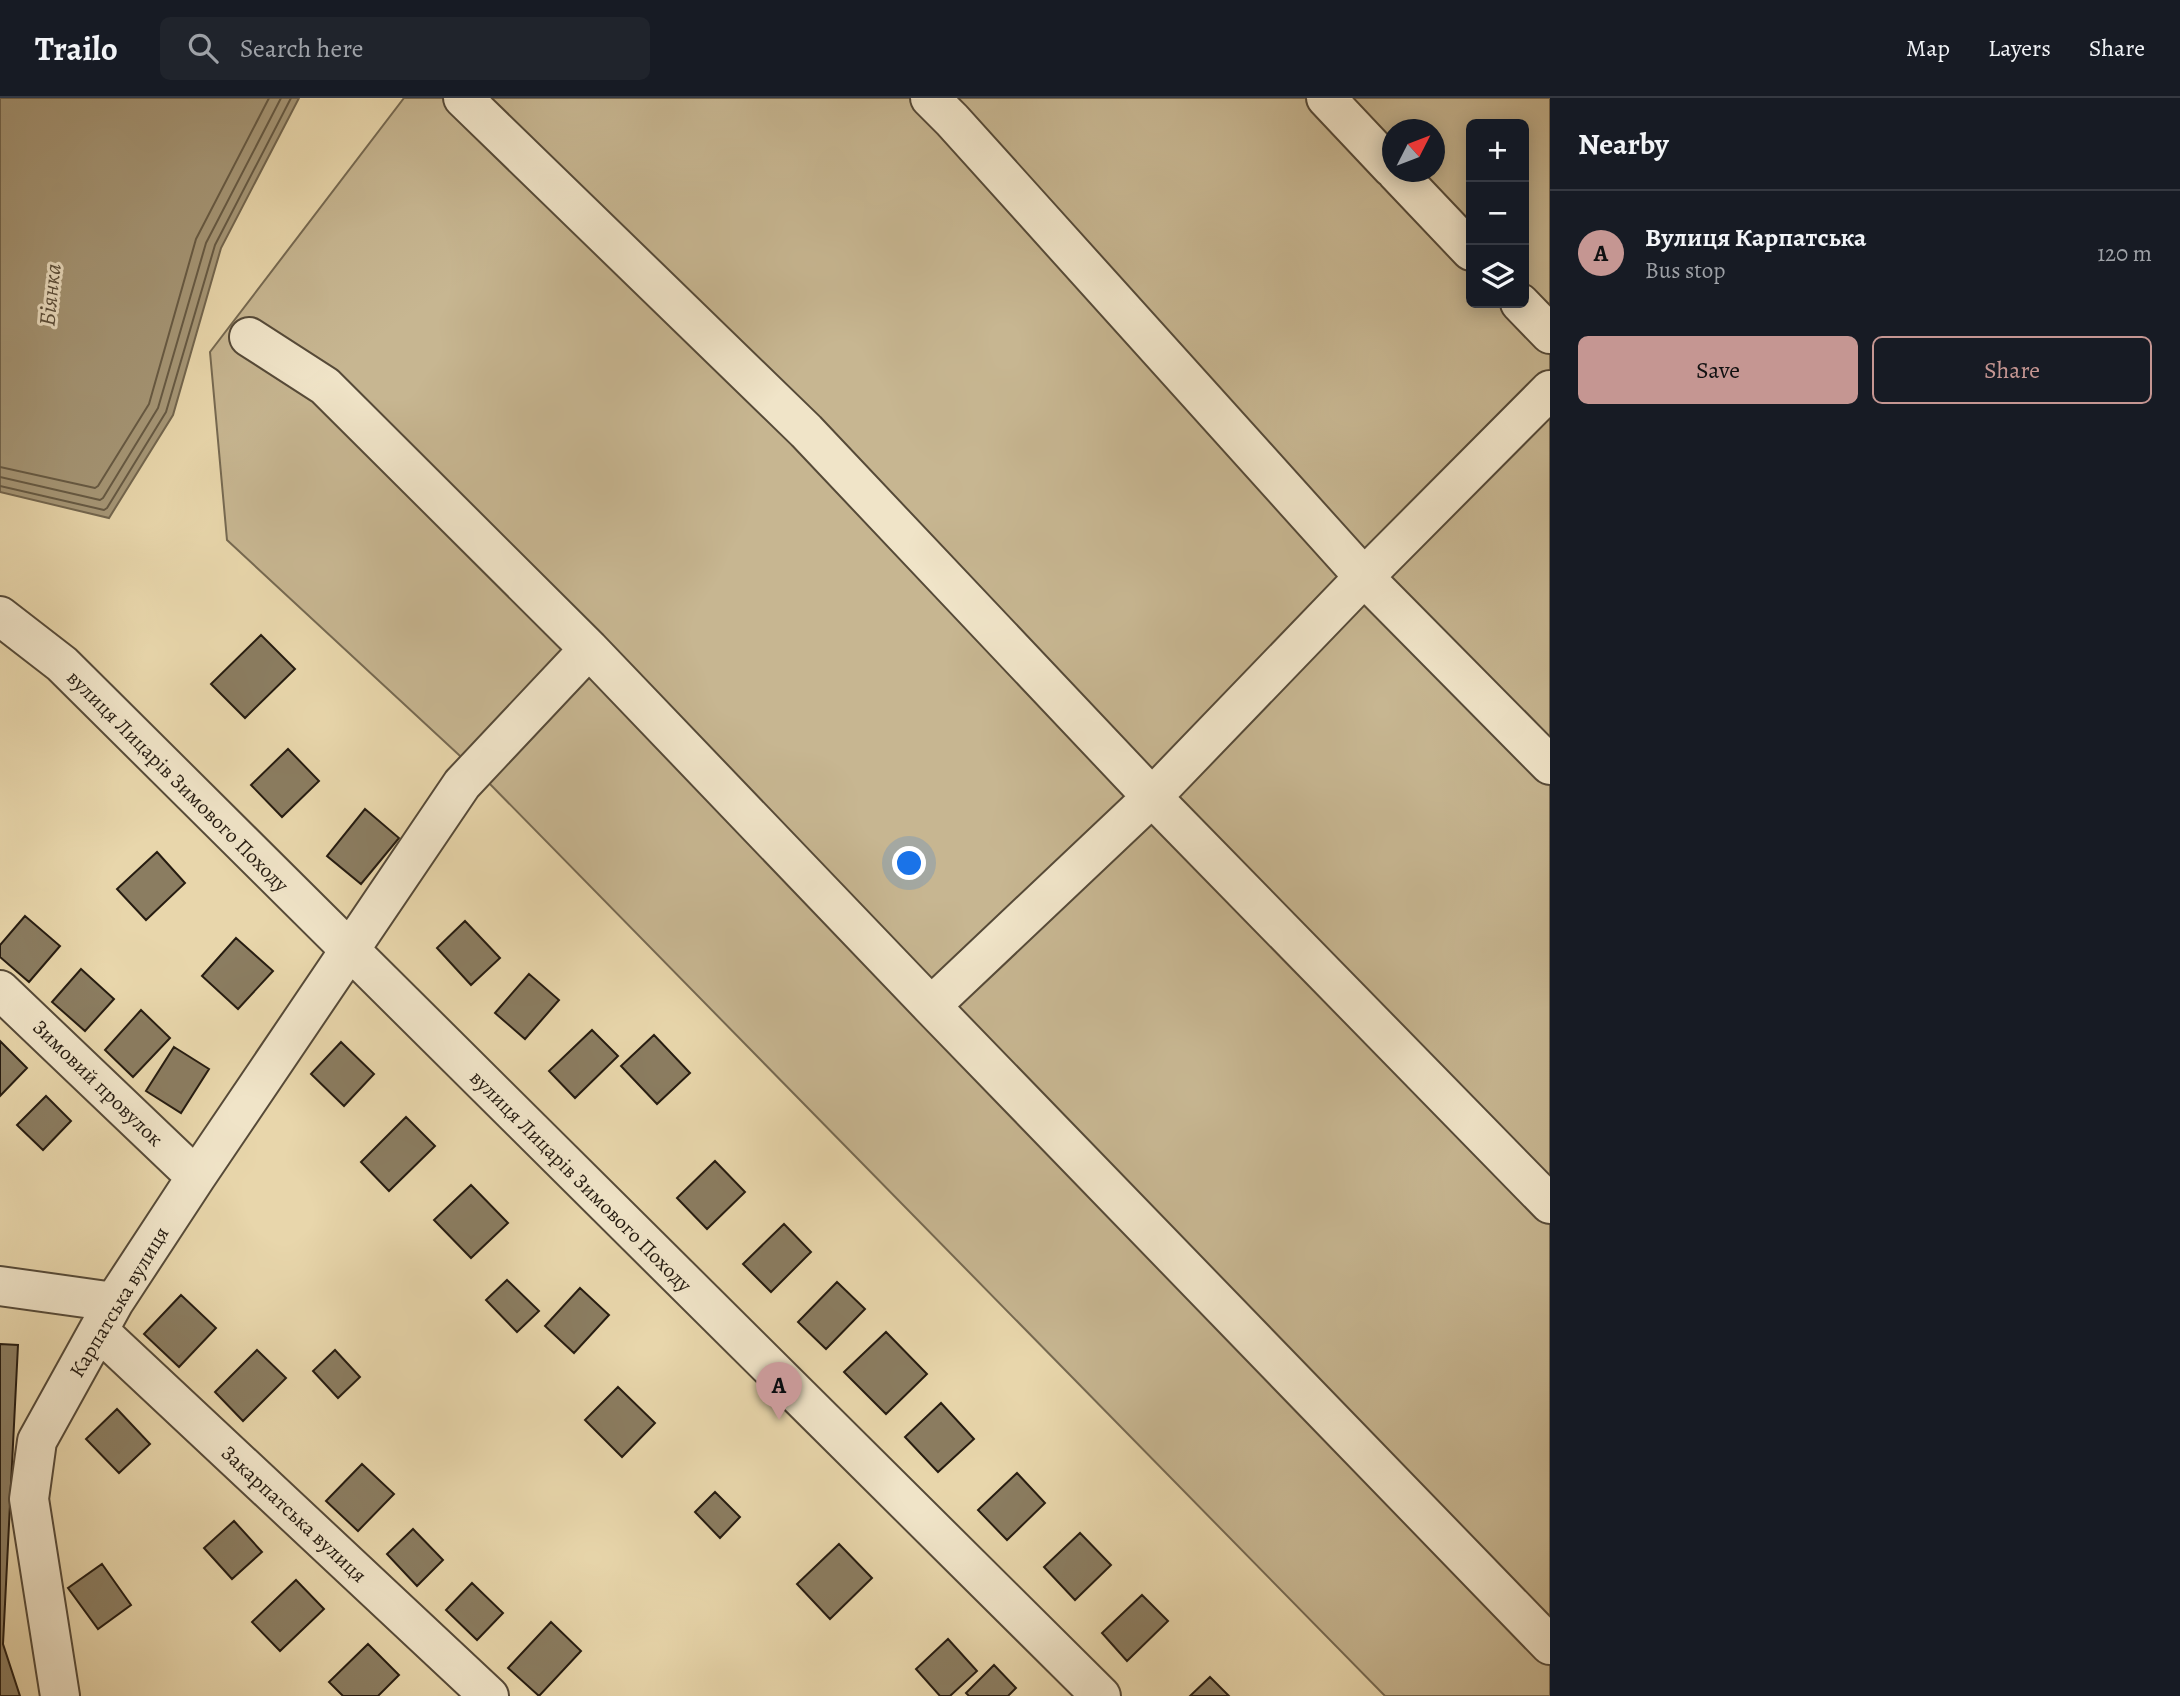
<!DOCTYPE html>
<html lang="en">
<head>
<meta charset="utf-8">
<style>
	body { margin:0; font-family:Alegreya,serif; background:#20242c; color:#f1f3f6 }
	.controls { position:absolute; right:21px; top:21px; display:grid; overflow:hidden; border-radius:10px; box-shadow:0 4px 18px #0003 }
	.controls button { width:63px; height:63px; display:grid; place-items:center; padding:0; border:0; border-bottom:2px solid #363941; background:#171b24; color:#f1f3f6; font:35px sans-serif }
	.compass { position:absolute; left:1382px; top:21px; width:63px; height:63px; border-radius:50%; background:#171b24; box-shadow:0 4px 18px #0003; rotate:48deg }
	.you { position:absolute; left:910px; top:766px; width:24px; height:24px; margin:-18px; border:5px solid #fff; border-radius:50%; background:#1a73e8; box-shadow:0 0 0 10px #1a73e833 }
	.badge { display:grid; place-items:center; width:46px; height:46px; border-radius:50%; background:#c59692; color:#111; font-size:23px; font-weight:700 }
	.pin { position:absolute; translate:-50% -58px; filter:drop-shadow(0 2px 4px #0008) }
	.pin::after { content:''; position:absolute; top:37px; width:24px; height:21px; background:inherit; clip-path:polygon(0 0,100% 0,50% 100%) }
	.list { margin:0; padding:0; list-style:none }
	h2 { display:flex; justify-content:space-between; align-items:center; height:91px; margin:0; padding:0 28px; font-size:30px }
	h2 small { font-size:23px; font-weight:400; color:#9ea1a6 }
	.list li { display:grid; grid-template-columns:46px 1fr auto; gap:21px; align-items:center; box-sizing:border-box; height:126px; padding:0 28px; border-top:2px solid #363941 }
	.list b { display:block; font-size:26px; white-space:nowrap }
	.list p { margin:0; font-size:23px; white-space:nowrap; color:#9ea1a6 }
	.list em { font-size:23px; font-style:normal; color:#9ea1a6 }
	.actions { display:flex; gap:14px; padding:21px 28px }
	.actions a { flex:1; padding:16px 0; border:2px solid #c59692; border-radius:10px; text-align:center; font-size:24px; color:#c59692 }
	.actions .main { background:#c59692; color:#111 }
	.icon { flex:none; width:38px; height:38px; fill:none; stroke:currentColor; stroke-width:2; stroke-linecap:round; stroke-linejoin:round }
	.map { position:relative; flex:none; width:1550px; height:1598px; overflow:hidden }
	header { display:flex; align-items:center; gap:42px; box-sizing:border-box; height:98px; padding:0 35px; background:#171b24; border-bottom:2px solid #363941 }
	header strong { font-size:33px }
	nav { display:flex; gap:38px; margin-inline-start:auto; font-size:24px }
	.search { width:490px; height:63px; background:#20242c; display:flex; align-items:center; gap:18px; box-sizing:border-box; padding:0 24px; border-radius:10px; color:#9ea1a6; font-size:26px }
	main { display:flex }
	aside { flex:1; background:#171b24 }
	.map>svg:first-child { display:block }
	.green { fill:#c7b691; stroke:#766951; stroke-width:2; fill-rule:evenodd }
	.water { fill:#a69777; stroke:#73664e; stroke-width:2 }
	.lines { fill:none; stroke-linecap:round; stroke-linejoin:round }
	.shore { stroke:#665a44; stroke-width:2 }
	.building { fill:#8b7d61; stroke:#261c11; stroke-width:2 }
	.minor-casing { stroke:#564a38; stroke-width:42 }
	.minor { stroke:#f0e4c8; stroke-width:38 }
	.labels { text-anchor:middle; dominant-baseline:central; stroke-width:6; stroke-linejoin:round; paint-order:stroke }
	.street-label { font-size:21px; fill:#261c11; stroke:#f0e4c8 }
	.water-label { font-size:23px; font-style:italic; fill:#594d3a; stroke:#f0e4c8 }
</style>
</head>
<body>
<header>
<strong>Trailo</strong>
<div class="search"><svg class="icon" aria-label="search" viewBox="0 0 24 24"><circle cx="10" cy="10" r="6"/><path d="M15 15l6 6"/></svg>Search here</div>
<nav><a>Map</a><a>Layers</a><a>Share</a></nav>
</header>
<main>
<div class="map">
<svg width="1550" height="1598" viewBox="0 0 1550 1598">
	<rect width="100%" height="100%" fill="#e8d6ab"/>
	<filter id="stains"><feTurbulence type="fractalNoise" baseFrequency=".00286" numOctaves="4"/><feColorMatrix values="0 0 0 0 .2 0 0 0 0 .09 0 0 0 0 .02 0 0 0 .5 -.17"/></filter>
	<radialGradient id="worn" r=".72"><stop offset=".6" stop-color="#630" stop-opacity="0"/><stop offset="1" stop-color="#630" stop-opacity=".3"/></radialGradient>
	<path class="green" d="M 404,0 L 1550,0 L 1550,1598 L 1385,1598 L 486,682 L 227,442 L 210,254 ZM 1471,26 L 1524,26 L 1524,205 L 1471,205 ZM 1392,32 L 1434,32 L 1434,74 L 1392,74 Z"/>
	<path class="water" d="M 0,0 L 299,0 L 221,150 L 173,317 L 109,420 L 0,394 Z"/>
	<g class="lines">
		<path class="shore" d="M 0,369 L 95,390 L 98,388 L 149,306 L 196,141 L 269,0
			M 0,379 L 100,402 L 103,400 L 158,310 L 206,145 L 281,0
			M 0,388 L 104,412 L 107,410 L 166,314 L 215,147 L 291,0"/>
	</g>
	<path class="building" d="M 261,537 L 295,571 L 245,620 L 211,586 Z
		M 288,651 L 319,683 L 282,719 L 251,687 Z
		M 365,711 L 399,740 L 361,786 L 327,758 Z
		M 157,754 L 185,785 L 146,822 L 117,791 Z
		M 25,818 L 60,848 L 29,884 L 0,859 L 0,847 Z
		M 465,823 L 500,860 L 471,887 L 437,850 Z
		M 236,840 L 273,873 L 238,911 L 202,878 Z
		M 81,871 L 114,901 L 85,933 L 52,904 Z
		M 529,876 L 559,902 L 525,941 L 495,915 Z
		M 141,912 L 170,940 L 133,979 L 105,952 Z
		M 592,932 L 618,958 L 575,1000 L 549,973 Z
		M 654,937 L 690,975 L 657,1006 L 621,968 Z
		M 0,943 L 27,970 L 0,998 Z
		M 341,944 L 374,976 L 344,1008 L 311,976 Z
		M 174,949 L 209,971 L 181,1015 L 146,993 Z
		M 46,998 L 71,1023 L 43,1052 L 17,1027 Z
		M 406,1019 L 435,1048 L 389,1093 L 361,1064 Z
		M 715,1063 L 745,1094 L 707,1131 L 677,1100 Z
		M 471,1087 L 508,1125 L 471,1160 L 434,1122 Z
		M 784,1126 L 811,1154 L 771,1194 L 743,1166 Z
		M 507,1182 L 539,1213 L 517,1234 L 486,1202 Z
		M 837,1184 L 865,1211 L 826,1251 L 798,1224 Z
		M 580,1190 L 609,1217 L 574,1255 L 545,1228 Z
		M 181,1197 L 216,1230 L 179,1269 L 144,1236 Z
		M 886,1234 L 927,1276 L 886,1316 L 844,1274 Z
		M 0,1246 L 18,1247 L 3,1546 L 20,1598 L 0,1598 Z
		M 257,1252 L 286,1280 L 243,1323 L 215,1294 Z
		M 335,1252 L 360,1279 L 338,1300 L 313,1273 Z
		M 618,1289 L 655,1325 L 622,1359 L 585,1322 Z
		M 941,1305 L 974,1341 L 938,1374 L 905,1339 Z
		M 117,1311 L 150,1346 L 119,1375 L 86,1341 Z
		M 362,1366 L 394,1396 L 358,1433 L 326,1403 Z
		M 1017,1375 L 1045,1405 L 1007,1442 L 978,1412 Z
		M 715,1394 L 740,1419 L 720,1440 L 695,1414 Z
		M 234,1423 L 262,1454 L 232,1481 L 204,1450 Z
		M 413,1431 L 443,1462 L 417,1488 L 387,1456 Z
		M 1080,1435 L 1111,1467 L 1075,1502 L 1044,1469 Z
		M 839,1446 L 872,1480 L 830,1521 L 797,1486 Z
		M 102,1466 L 131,1507 L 98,1531 L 68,1490 Z
		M 296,1482 L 324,1511 L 280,1553 L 252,1524 Z
		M 472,1485 L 503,1515 L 477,1542 L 446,1512 Z
		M 1142,1497 L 1168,1523 L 1127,1563 L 1102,1535 Z
		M 551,1524 L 581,1553 L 539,1598 L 508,1570 Z
		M 948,1541 L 977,1573 L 950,1598 L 940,1598 L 916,1571 Z
		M 368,1546 L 399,1577 L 378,1598 L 343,1598 L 329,1584 Z
		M 994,1567 L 1016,1590 L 1008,1598 L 969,1598 L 966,1595 Z
		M 1210,1579 L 1229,1598 L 1190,1598 Z"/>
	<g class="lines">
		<defs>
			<path id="minor" d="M 463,0 L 806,333 L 1152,699 L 1550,1106
				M 930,0 L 952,22 L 1364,479 L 1550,667
				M 1326,0 L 1392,70
				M 1396,74 L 1471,153
				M 1520,205 L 1550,236
				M 249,239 L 325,288 L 589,551 L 931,908 L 1550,1547
				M 0,518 L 62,566 L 1101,1598
				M 0,892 L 196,1079
				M 931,908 L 1152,699 L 1364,479 L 1550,292
				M 0,1188 L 114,1204
				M 99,1233 L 489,1598
				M 60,1598 L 29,1401 L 37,1343 L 114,1204 L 196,1079 L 462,686 L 589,551"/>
		</defs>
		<use href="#minor" class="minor-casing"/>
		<use href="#minor" class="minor"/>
	</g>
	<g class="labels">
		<g class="street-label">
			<text transform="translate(178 683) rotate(45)">вулиця Лицарів Зимового Походу</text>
			<text transform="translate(98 985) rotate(44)">Зимовий провулок</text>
			<text transform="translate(581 1083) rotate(45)">вулиця Лицарів Зимового Походу</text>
			<text transform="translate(119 1204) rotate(-59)">Карпатська вулиця</text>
			<text transform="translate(294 1416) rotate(43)">Закарпатська вулиця</text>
		</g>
		<g class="water-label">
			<text transform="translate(50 197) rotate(-84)">Біянка</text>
		</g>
	</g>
	<rect width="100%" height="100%" filter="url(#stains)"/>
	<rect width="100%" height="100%" fill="url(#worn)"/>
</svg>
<div class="controls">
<button>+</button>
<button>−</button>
<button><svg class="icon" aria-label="layers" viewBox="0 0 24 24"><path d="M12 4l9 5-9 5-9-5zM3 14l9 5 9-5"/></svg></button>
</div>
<svg class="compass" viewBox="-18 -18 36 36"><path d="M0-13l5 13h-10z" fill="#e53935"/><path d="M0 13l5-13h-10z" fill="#9ea1a6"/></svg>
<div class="you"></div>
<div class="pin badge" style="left:779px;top:1322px">A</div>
</div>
<aside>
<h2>Nearby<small></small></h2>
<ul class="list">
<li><span class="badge">A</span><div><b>Вулиця Карпатська</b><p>Bus stop</p></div><em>120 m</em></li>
</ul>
<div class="actions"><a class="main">Save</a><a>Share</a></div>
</aside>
</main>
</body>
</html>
